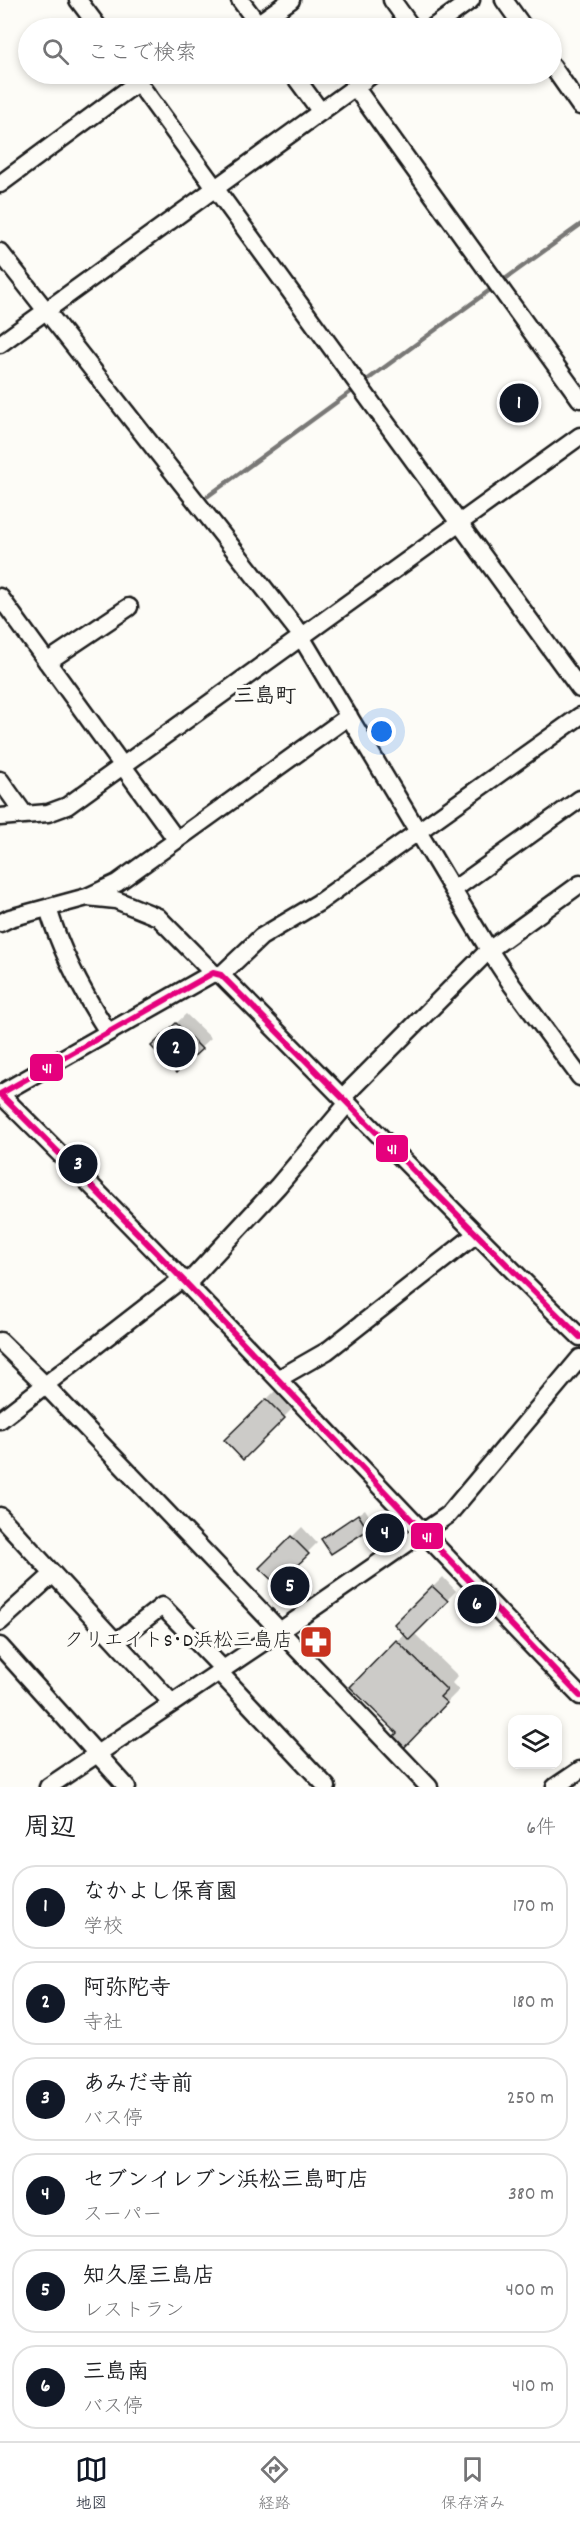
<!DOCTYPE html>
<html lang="ja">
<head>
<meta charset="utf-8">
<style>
	body { margin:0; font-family:Dekko,"Klee One",sans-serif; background:#f6f6f6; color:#202124 }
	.controls { position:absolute; right:18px; bottom:18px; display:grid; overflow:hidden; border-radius:12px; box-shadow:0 3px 9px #0003 }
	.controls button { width:54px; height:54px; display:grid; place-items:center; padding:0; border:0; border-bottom:2px solid #e0e0e0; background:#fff; color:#202124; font:30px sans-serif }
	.you { position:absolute; left:382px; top:732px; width:21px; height:21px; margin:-15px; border:4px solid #fff; border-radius:50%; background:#1a73e8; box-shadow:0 0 0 9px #1a73e833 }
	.badge { display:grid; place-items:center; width:39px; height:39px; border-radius:50%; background:#111827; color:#fff; font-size:20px; font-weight:700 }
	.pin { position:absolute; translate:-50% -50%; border:3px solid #fff; box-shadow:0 2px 6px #0006 }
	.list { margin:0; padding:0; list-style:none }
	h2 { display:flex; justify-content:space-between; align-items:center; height:78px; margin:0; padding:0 24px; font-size:26px }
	h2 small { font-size:20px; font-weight:400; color:#757577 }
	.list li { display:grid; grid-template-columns:39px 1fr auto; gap:18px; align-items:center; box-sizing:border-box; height:84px; margin:0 12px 12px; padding:0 12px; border:2px solid #e0e0e0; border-radius:24px }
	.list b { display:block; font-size:22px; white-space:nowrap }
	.list p { margin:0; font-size:20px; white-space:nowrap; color:#757577 }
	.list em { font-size:20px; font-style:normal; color:#757577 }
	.icon { flex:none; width:33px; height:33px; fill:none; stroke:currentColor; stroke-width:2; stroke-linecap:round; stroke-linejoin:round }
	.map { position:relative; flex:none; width:580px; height:1787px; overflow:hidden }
	.search { position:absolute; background:#fff; box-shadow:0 3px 9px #0003; left:18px; right:18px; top:18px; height:66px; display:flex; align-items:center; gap:15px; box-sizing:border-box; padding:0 21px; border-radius:33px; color:#757577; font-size:22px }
	.sheet { height:654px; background:#fff }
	nav { display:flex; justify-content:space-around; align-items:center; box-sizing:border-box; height:84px; border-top:2px solid #e0e0e0; background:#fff; font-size:16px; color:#757577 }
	nav a { display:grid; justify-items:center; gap:3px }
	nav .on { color:#111827 }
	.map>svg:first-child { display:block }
	.shadow { fill:#0003 }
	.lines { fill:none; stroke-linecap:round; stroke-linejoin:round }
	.stream { stroke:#797876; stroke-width:4.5 }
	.building { fill:#cccbc8; stroke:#1c1c1c; stroke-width:1.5 }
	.minor-casing { stroke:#1c1c1c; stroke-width:21 }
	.minor { stroke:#fdfcf7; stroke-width:16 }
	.bus-1-casing { stroke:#fdfcf7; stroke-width:10 }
	.bus-1 { stroke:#e5007d; stroke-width:6 }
	.labels { text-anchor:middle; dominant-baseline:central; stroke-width:6; stroke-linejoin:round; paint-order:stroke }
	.poi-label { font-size:20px; fill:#1c1c1c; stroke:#fdfcf7; text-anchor:end }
	.neighbourhood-label { font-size:21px; font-weight:bold; fill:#1c1c1c; stroke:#fdfcf7 }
	.line-badge { stroke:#fdfcf7; stroke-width:2 }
	.badge-label { font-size:16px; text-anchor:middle; font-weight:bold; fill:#fff }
</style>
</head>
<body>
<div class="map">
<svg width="580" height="1787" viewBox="0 0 580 1787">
	<rect width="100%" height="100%" fill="#fdfcf7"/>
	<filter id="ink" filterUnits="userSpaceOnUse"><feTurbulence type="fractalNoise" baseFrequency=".0167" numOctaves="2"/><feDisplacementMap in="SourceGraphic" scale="12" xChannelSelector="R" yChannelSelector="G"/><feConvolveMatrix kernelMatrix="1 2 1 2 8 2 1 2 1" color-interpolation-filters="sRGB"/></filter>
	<g filter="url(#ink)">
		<path class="shadow" d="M 186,1014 L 211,1038 L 176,1071 L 162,1037 Z
			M 276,1390 L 293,1408 L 243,1458 L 226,1440 Z
			M 365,1509 L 373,1522 L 367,1529 L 323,1539 Z
			M 302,1527 L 317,1543 L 277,1583 L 261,1568 Z
			M 443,1577 L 456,1591 L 414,1633 L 458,1676 L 452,1683 L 459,1690 L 401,1749 L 400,1733 L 352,1687 L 405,1633 L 396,1624 Z"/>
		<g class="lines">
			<path class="stream" d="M 501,282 L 580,225
				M 363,383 L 494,287
				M 208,496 L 356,388"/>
		</g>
		<path class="building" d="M 176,1023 L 202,1049 L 176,1073 L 151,1046 Z
			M 266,1399 L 285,1418 L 243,1460 L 224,1440 Z
			M 358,1514 L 368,1530 L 331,1554 L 321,1539 Z
			M 291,1536 L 309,1554 L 277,1585 L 259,1568 Z
			M 432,1586 L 448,1601 L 409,1640 L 394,1624 Z
			M 396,1640 L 447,1690 L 440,1697 L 447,1703 L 401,1751 L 390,1740 L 397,1733 L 350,1687 Z"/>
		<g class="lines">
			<defs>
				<path id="minor" d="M 78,0 L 99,28
					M 240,0 L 261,28
					M 392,0 L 412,28
					M 504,0 L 524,28
					M 257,24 L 291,0
					M 432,28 L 471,0
					M 552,66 L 580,106
					M 132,74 L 580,689
					M 293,74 L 321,112
					M 355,87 L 580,399
					M 0,184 L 138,82
					M 0,252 L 297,630 L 489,950 L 512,985 L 580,1077
					M 0,344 L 373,74
					M 0,597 L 176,839
					M 47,662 L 129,607
					M 0,780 L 25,815
					M 0,817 L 48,813 L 67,806 L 580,436
					M 453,890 L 580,799
					M 87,897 L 116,900 L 158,917 L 213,973
					M 48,908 C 61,953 83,993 108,1032
					M 0,923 L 10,918 L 87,897 L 117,883 L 349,716
					M 221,975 L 261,937 L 318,903 L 580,716
					M 343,1097 L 489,950 L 580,884
					M 188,1283 L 278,1186 L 348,1103
					M 580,1337 C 458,1218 341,1095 221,975 L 213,973 L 0,1094 C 198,1290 386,1496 580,1696
					M 0,1341 L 46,1386 L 429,1787
					M 278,1379 L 327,1351 L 475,1235
					M 0,1420 L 183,1278
					M 0,1516 L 172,1703
					M 0,1622 L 53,1574
					M 116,1642 L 162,1606 L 223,1669
					M 0,1646 L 127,1787
					M 219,1672 L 327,1787
					M 48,1787 L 280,1631 L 448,1515 L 580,1358
					M 555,1787 L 580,1770"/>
			</defs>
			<use href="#minor" class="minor-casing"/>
			<use href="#minor" class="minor"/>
			<defs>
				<path id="bus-1" d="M 580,1337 C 458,1218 341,1095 221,975 L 213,973 L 0,1094 C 198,1290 386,1496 580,1696"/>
			</defs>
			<use href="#bus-1" class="bus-1-casing"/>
			<use href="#bus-1" class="bus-1"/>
		</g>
	</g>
	<defs>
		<symbol id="pharmacy-square" viewBox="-11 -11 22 22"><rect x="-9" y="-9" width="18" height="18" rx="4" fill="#c8321e" stroke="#fdfcf7"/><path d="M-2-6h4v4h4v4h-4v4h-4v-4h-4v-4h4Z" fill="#fff"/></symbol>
	</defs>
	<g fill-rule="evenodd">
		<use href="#pharmacy-square" x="297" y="1623" width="38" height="38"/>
	</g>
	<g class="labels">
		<g class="poi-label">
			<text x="293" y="1642">クリエイトS･D浜松三島店</text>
		</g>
		<g class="neighbourhood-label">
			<text x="265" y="698">三島町</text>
		</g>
	</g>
	<g class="line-badge">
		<rect x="29" y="1053" width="35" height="29" rx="6" fill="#e5007d"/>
		<rect x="375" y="1134" width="34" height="29" rx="6" fill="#e5007d"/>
		<rect x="410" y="1522" width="34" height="28" rx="6" fill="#e5007d"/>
	</g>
	<g class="badge-label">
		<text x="47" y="1073">41</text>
		<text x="392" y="1154">41</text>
		<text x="427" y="1542">41</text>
	</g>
</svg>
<div class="controls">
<button><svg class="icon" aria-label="layers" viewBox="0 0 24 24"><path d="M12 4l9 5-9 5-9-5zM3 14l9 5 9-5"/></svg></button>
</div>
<div class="you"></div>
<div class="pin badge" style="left:519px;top:403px">1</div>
<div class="pin badge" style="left:176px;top:1048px">2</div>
<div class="pin badge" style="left:78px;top:1164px">3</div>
<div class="pin badge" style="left:385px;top:1533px">4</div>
<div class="pin badge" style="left:290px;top:1586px">5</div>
<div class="pin badge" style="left:477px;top:1604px">6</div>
<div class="search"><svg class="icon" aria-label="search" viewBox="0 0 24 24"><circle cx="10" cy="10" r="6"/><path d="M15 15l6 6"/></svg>ここで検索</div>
</div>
<section class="sheet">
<h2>周辺<small>6件</small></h2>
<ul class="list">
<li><span class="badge">1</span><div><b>なかよし保育園</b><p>学校</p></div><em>170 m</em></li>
<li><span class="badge">2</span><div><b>阿弥陀寺</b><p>寺社</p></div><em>180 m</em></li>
<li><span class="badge">3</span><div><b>あみだ寺前</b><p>バス停</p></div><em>250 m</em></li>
<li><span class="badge">4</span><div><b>セブンイレブン浜松三島町店</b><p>スーパー</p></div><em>380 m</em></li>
<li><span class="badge">5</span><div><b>知久屋三島店</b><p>レストラン</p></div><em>400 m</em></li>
<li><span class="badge">6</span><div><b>三島南</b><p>バス停</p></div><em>410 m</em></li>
</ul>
</section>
<nav>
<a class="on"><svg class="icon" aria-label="map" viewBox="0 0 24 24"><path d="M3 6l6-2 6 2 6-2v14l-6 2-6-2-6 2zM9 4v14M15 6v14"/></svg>地図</a>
<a><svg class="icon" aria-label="directions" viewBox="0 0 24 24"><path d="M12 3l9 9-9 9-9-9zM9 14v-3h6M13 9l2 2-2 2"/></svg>経路</a>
<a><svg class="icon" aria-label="saved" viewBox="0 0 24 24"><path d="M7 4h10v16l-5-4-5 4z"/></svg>保存済み</a>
</nav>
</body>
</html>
